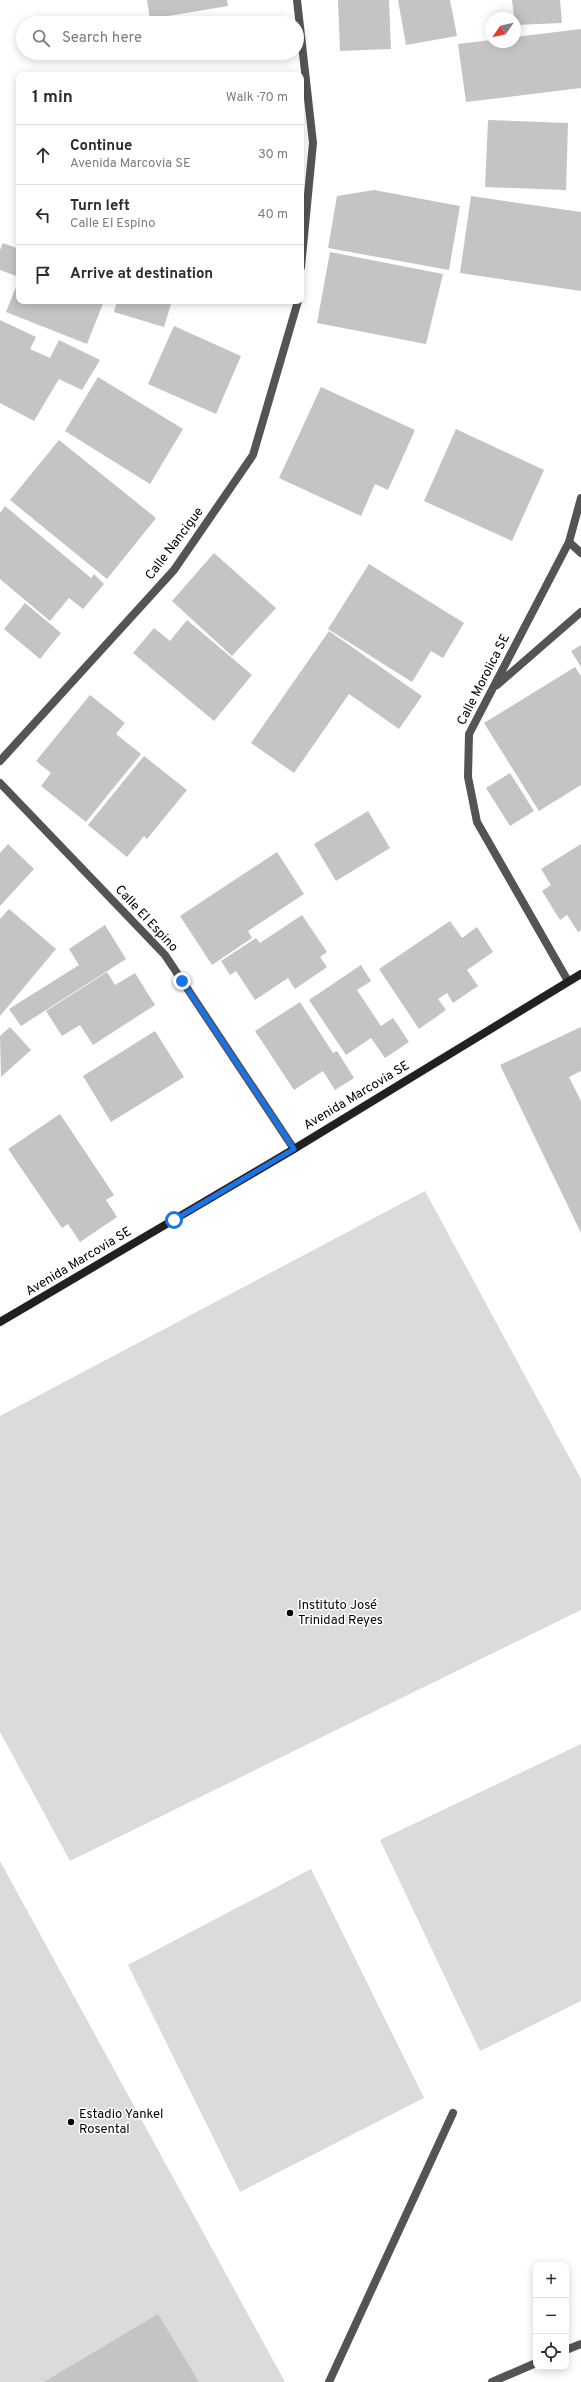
<!DOCTYPE html>
<html lang="en">
<head>
<meta charset="utf-8">
<style>
	body { margin:0; font-family:Overpass,sans-serif; background:#f7f7f7; color:#2b2b33 }
	.controls { position:absolute; right:12px; bottom:12px; display:grid; overflow:hidden; border-radius:8px; box-shadow:0 2px 10px #0003 }
	.controls button { width:36px; height:36px; display:grid; place-items:center; padding:0; border:0; border-bottom:1px solid #e1e1e2; background:#fff; color:#2b2b33; font:20px sans-serif }
	.compass { position:absolute; left:485px; top:12px; width:36px; height:36px; border-radius:50%; background:#fff; box-shadow:0 2px 10px #0003; rotate:236deg }
	.stop { position:absolute; width:12px; height:12px; margin:-9px; border:3px solid #1a73e8; border-radius:50%; background:#fff }
	.stop.end { background:#1a73e8; border-color:#fff; box-shadow:0 1px 4px #0008 }
	.list { margin:0; padding:0; list-style:none }
	h2 { display:flex; justify-content:space-between; align-items:center; height:52px; margin:0; padding:0 16px; font-size:17px }
	h2 small { font-size:13px; font-weight:400; color:#7c7c81 }
	.list li { display:grid; grid-template-columns:26px 1fr auto; gap:12px; align-items:center; box-sizing:border-box; height:60px; padding:0 16px; border-top:1px solid #e1e1e2 }
	.list b { display:block; font-size:15px; white-space:nowrap }
	.list p { margin:0; font-size:13px; white-space:nowrap; color:#7c7c81 }
	.list em { font-size:13px; font-style:normal; color:#7c7c81 }
	.icon { flex:none; width:22px; height:22px; fill:none; stroke:currentColor; stroke-width:2; stroke-linecap:round; stroke-linejoin:round }
	.map { position:relative; flex:none; width:581px; height:2382px; overflow:hidden }
	.search { position:absolute; background:#fff; box-shadow:0 2px 10px #0003; left:16px; top:16px; width:288px; height:44px; display:flex; align-items:center; gap:10px; box-sizing:border-box; padding:0 14px; border-radius:22px; color:#7c7c81; font-size:15px }
	.panel { position:absolute; background:#fff; box-shadow:0 2px 10px #0003; left:16px; top:72px; width:288px; height:232px; border-radius:8px }
	.map>svg:first-child { display:block }
	.green { fill:#dbdbdb }
	.building { fill:#c4c4c4 }
	.lines { fill:none; stroke-linecap:round; stroke-linejoin:round }
	.lane { stroke:#545454; stroke-width:8 }
	.street { stroke:#545454; stroke-width:8 }
	.secondary { stroke:#212121; stroke-width:8 }
	.route { stroke:#1a73e8; stroke-width:5 }
	.poi-dot { fill:#000; stroke:#fff; stroke-width:1.5 }
	.labels { text-anchor:middle; dominant-baseline:central; stroke-width:3; stroke-linejoin:round; paint-order:stroke }
	.street-label { font-size:13px; fill:#000; stroke:#fff }
	.poi-label { font-size:13px; fill:#000; stroke:#fff; text-anchor:start }
</style>
</head>
<body>
<div class="map">
<svg width="581" height="2382" viewBox="0 0 581 2382">
	<rect width="100%" height="100%" fill="#fff"/>
	<path class="green" d="M 425,1191 L 581,1479 L 581,1610 L 70,1861 L 0,1732 L 0,1416 Z
		M 581,1744 L 581,2001 L 480,2051 L 380,1840 Z
		M 0,1861 L 285,2382 L 0,2382 Z
		M 311,1869 L 424,2098 L 240,2192 L 128,1965 Z"/>
	<path class="building" d="M 147,0 L 227,0 L 228,6 L 150,19 Z
		M 338,0 L 389,0 L 391,49 L 340,51 Z
		M 398,0 L 450,0 L 457,36 L 406,45 Z
		M 512,0 L 560,0 L 562,23 L 515,25 Z
		M 581,29 L 581,88 L 466,102 L 458,44 L 491,40 L 515,42 L 515,37 Z
		M 488,120 L 568,123 L 566,190 L 485,187 Z
		M 374,190 L 460,206 L 449,270 L 328,248 L 337,196 Z
		M 471,196 L 581,212 L 581,291 L 460,273 Z
		M 3,243 L 19,249 L 19,277 L 0,270 L 0,250 Z
		M 330,252 L 443,274 L 426,344 L 317,323 Z
		M 19,279 L 19,301 L 104,301 L 87,344 L 6,312 Z
		M 117,301 L 172,301 L 164,327 L 114,312 Z
		M 0,320 L 36,337 L 30,349 L 50,358 L 59,340 L 100,360 L 82,390 L 59,379 L 34,421 L 0,403 Z
		M 174,326 L 241,356 L 216,414 L 148,384 Z
		M 98,377 L 183,429 L 150,484 L 65,431 Z
		M 321,387 L 415,430 L 388,490 L 375,484 L 361,516 L 279,478 Z
		M 456,429 L 544,470 L 512,541 L 424,501 Z
		M 59,440 L 156,518 L 107,579 L 10,500 Z
		M 5,506 L 91,578 L 94,574 L 104,584 L 83,609 L 69,598 L 50,621 L 0,579 L 0,513 Z
		M 214,553 L 276,608 L 232,656 L 172,601 Z
		M 369,564 L 464,623 L 443,658 L 431,651 L 412,682 L 328,629 Z
		M 25,603 L 61,633 L 40,659 L 4,629 Z
		M 187,620 L 252,675 L 214,721 L 133,653 L 154,628 L 170,641 Z
		M 329,631 L 422,696 L 399,729 L 349,694 L 294,773 L 251,743 Z
		M 581,645 L 581,667 L 571,651 Z
		M 575,667 L 581,676 L 581,785 L 539,811 L 484,723 Z
		M 90,695 L 125,723 L 116,734 L 141,754 L 86,822 L 41,786 L 51,773 L 36,761 Z
		M 144,756 L 187,790 L 147,839 L 144,836 L 127,857 L 88,825 Z
		M 510,773 L 534,811 L 510,826 L 486,788 Z
		M 368,811 L 390,848 L 336,881 L 314,844 Z
		M 8,844 L 34,869 L 0,906 L 0,853 Z
		M 581,844 L 581,930 L 578,932 L 567,915 L 560,920 L 542,891 L 551,885 L 541,869 Z
		M 277,852 L 304,894 L 248,931 L 252,938 L 212,965 L 180,916 Z
		M 9,909 L 56,949 L 0,1016 L 0,919 Z
		M 302,915 L 327,952 L 320,957 L 327,967 L 295,989 L 288,978 L 255,1000 L 236,971 L 230,975 L 221,961 L 256,938 L 260,943 Z
		M 450,921 L 462,938 L 477,927 L 493,952 L 467,970 L 478,986 L 453,1003 L 447,993 L 438,999 L 446,1010 L 419,1029 L 379,969 Z
		M 105,925 L 126,959 L 21,1026 L 9,1009 L 79,965 L 69,949 Z
		M 361,965 L 371,981 L 357,990 L 381,1026 L 393,1018 L 409,1042 L 385,1058 L 371,1038 L 346,1055 L 309,1000 Z
		M 107,972 L 115,985 L 135,973 L 155,1005 L 93,1045 L 80,1025 L 62,1036 L 46,1011 Z
		M 300,1002 L 333,1053 L 337,1051 L 354,1078 L 335,1090 L 323,1071 L 294,1090 L 255,1031 Z
		M 10,1027 L 31,1050 L 1,1077 L 0,1036 Z
		M 581,1027 L 581,1071 L 569,1077 L 581,1101 L 581,1233 L 500,1065 Z
		M 155,1031 L 184,1077 L 111,1122 L 83,1076 Z
		M 60,1114 L 114,1195 L 106,1200 L 117,1217 L 80,1242 L 68,1224 L 62,1228 L 8,1149 Z
		M 158,2314 L 199,2382 L 44,2382 Z"/>
	<g class="lines">
		<path class="lane" d="M 329,2382 L 453,2113"/>
		<path class="street" d="M 297,0 L 313,143 L 301,267
			M 569,542 L 581,553
			M 497,685 L 581,612
			M 0,761 L 174,570 L 253,455 L 298,301
			M 0,783 L 165,955 L 294,1149
			M 568,981 L 477,822 L 468,777 L 469,734 L 569,542 L 581,498
			M 566,2350 L 581,2344
			M 492,2382 L 536,2363"/>
		<path class="secondary" d="M 0,1322 L 294,1149 L 581,974"/>
	</g>
	<g class="lines">
		<path class="route" d="M 174,1220 L 294,1149 L 182,981"/>
	</g>
	<g class="poi-dot">
		<circle cx="290" cy="1613" r="4"/>
		<circle cx="71" cy="2122" r="4"/>
	</g>
	<g class="labels">
		<g class="street-label">
			<text transform="translate(175 544) rotate(-53)">Calle Nancigue</text>
			<text transform="translate(484 680) rotate(-63)">Calle Morolica SE</text>
			<text transform="translate(146 919) rotate(47)">Calle El Espino</text>
			<text transform="translate(357 1096) rotate(-31)">Avenida Marcovia SE</text>
			<text transform="translate(79 1262) rotate(-31)">Avenida Marcovia SE</text>
		</g>
		<g class="poi-label">
			<text x="298" y="1606">Instituto José<tspan x="298" dy="15">Trinidad Reyes</tspan></text>
			<text x="79" y="2115">Estadio Yankel<tspan x="79" dy="15">Rosental</tspan></text>
		</g>
	</g>
</svg>
<div class="controls">
<button>+</button>
<button>−</button>
<button><svg class="icon" aria-label="locate" viewBox="0 0 24 24"><circle cx="12" cy="12" r="6"/><path d="M12 2v4M12 18v4M2 12h4M18 12h4"/></svg></button>
</div>
<svg class="compass" viewBox="-18 -18 36 36"><path d="M0-13l5 13h-10z" fill="#e53935"/><path d="M0 13l5-13h-10z" fill="#7c7c81"/></svg>
<div class="stop" style="left:174px;top:1220px"></div>
<div class="stop end" style="left:182px;top:981px"></div>
<div class="search"><svg class="icon" aria-label="search" viewBox="0 0 24 24"><circle cx="10" cy="10" r="6"/><path d="M15 15l6 6"/></svg>Search here</div>
<section class="panel">
<h2>1 min<small>Walk · 70 m</small></h2>
<ul class="list">
<li><svg class="icon" aria-label="ahead" viewBox="0 0 24 24"><path d="M12 20V5M6 11l6-6 6 6"/></svg><div><b>Continue</b><p>Avenida Marcovia SE</p></div><em>30 m</em></li>
<li><svg class="icon" aria-label="left" viewBox="0 0 24 24"><path d="M17 20v-9H6M10 6l-5 5 5 5"/></svg><div><b>Turn left</b><p>Calle El Espino</p></div><em>40 m</em></li>
<li><svg class="icon" aria-label="arrive" viewBox="0 0 24 24"><path d="M6 21V4h12l-3 4 3 4H6"/></svg><div><b>Arrive at destination</b></div></li>
</ul>
</section>
</div>
</body>
</html>
